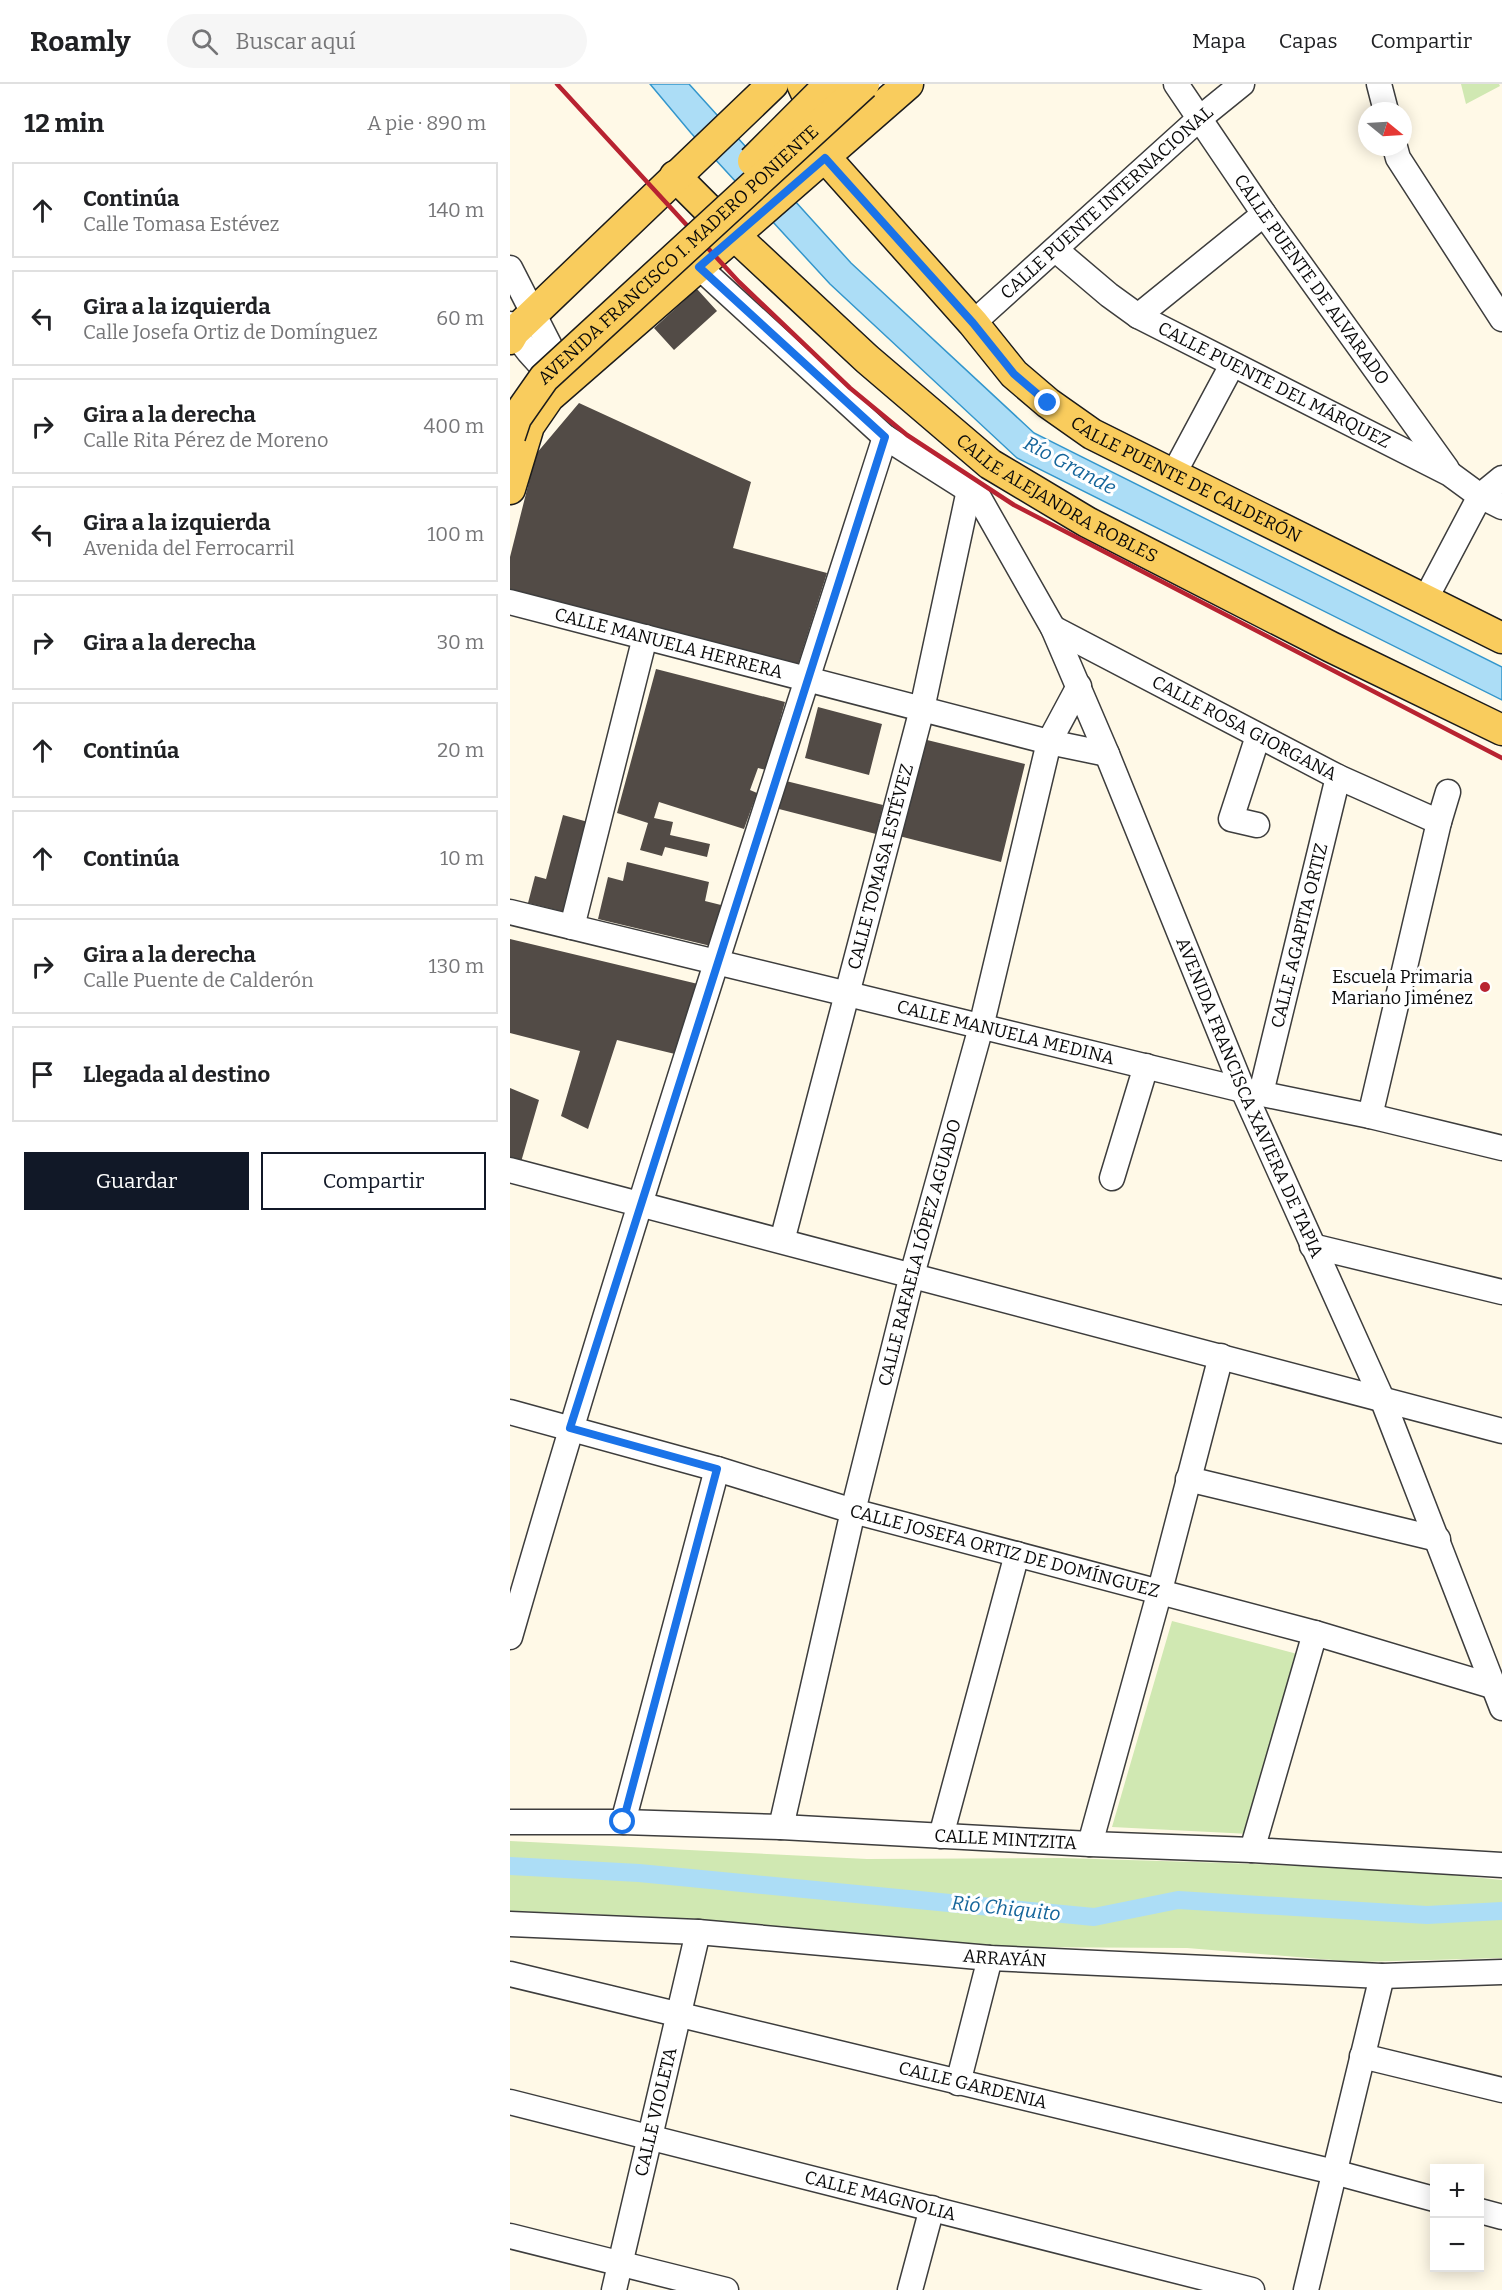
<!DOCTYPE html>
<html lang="es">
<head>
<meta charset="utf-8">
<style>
	body { margin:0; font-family:Bitter,serif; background:#f6f6f6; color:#202124 }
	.controls { position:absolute; right:18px; bottom:18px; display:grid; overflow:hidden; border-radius:0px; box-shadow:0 3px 15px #0003 }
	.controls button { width:54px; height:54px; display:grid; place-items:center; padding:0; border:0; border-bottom:2px solid #e0e0e0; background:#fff; color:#202124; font:30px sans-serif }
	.compass { position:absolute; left:848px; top:18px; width:54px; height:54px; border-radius:50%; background:#fff; box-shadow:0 3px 15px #0003; rotate:108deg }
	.stop { position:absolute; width:18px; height:18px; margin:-14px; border:4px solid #1a73e8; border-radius:50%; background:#fff }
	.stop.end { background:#1a73e8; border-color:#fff; box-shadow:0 2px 6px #0008 }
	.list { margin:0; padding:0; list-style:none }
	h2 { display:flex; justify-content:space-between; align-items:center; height:78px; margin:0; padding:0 24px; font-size:26px }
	h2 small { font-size:20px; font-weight:400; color:#757577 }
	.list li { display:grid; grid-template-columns:39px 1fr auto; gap:18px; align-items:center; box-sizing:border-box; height:96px; margin:0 12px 12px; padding:0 12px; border:2px solid #e0e0e0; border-radius:0px }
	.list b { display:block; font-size:22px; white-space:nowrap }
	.list p { margin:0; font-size:20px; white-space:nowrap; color:#757577 }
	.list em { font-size:20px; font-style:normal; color:#757577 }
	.actions { display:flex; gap:12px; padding:18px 24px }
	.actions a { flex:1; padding:14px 0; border:2px solid #111827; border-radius:0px; text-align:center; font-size:21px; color:#111827 }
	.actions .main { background:#111827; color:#fff }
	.icon { flex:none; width:33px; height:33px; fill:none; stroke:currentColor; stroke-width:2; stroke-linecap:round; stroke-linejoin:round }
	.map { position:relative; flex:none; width:992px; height:2206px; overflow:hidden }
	header { display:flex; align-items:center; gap:36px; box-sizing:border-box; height:84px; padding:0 30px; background:#fff; border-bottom:2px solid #e0e0e0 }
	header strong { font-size:28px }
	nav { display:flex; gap:33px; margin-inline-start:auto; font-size:21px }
	.search { width:420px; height:54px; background:#f6f6f6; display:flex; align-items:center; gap:15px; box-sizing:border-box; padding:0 21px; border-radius:33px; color:#757577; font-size:22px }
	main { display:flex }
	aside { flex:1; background:#fff }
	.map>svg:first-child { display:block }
	.green { fill:#d0e8b2 }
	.water { fill:#acddf6; stroke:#3396cc; stroke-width:1.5 }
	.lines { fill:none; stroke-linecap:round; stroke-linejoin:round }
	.canal { stroke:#acddf6; stroke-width:18 }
	.building { fill:#524b46 }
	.minor-casing { stroke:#3d3d3d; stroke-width:27 }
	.major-casing { stroke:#1b1b1b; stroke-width:33 }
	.minor { stroke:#fff; stroke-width:24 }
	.major { stroke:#f9cc5d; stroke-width:30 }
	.rail { stroke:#b82331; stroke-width:4.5 }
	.major-bridge-casing { stroke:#1b1b1b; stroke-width:33; stroke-linecap:butt }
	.major-bridge { stroke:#f9cc5d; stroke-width:30 }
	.route { stroke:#1a73e8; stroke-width:8 }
	.poi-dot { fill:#b82331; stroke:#fff; stroke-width:2 }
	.labels { text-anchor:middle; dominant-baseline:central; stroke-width:6; stroke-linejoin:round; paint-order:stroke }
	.street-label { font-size:18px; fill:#0a0a0a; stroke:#fff }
	.poi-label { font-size:18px; fill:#0a0a0a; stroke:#fff; text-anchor:end }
	.water-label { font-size:20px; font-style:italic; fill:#15659a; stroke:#fff }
</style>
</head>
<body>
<header>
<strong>Roamly</strong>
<div class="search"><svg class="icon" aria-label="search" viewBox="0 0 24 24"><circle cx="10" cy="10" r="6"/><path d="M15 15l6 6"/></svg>Buscar aquí</div>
<nav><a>Mapa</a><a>Capas</a><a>Compartir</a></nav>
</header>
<main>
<aside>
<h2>12 min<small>A pie · 890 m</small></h2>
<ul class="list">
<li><svg class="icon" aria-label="ahead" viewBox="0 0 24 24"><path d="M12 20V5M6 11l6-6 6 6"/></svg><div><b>Continúa</b><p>Calle Tomasa Estévez</p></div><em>140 m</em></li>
<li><svg class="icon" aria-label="left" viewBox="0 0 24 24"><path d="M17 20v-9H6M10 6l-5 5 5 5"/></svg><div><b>Gira a la izquierda</b><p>Calle Josefa Ortiz de Domínguez</p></div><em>60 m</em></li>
<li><svg class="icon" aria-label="right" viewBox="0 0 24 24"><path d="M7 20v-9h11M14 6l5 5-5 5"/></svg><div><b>Gira a la derecha</b><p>Calle Rita Pérez de Moreno</p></div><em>400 m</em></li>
<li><svg class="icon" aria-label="left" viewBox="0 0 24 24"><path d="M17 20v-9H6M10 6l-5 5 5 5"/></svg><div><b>Gira a la izquierda</b><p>Avenida del Ferrocarril</p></div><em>100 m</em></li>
<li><svg class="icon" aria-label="right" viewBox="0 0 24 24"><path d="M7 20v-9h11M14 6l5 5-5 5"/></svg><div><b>Gira a la derecha</b></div><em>30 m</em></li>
<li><svg class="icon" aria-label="ahead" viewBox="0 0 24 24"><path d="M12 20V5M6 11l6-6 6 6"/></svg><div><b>Continúa</b></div><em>20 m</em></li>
<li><svg class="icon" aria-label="ahead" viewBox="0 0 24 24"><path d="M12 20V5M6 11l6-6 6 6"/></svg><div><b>Continúa</b></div><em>10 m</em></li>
<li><svg class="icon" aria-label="right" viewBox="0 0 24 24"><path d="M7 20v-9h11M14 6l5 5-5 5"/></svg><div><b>Gira a la derecha</b><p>Calle Puente de Calderón</p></div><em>130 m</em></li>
<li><svg class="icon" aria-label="arrive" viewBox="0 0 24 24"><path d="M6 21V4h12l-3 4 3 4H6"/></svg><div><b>Llegada al destino</b></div></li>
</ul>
<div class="actions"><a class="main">Guardar</a><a>Compartir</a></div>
</aside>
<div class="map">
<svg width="992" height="2206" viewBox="0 0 992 2206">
	<rect width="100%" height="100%" fill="#fff9e7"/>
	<path class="green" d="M 951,0 L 989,0 L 990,2 L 956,20 Z
		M 662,1537 L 791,1571 L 740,1750 L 602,1743 Z
		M 0,1757 L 357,1775 L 552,1774 L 717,1779 L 892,1786 L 992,1796 L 992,1874 L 847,1878 L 677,1864 L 496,1863 L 328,1852 L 85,1830 L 0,1827 Z"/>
	<path class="water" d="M 140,0 L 179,0 L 341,179 L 524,349 L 992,583 L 992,616 L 507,374 L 320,200 L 181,49 Z"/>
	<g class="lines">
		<path class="canal" d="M 0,1782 L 129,1789 L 584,1833 L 668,1816 L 917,1831 L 992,1827"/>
	</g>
	<path class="building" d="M 187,205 L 207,227 L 164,266 L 144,244 Z
		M 69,319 L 241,398 L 223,464 L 317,489 L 286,587 L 0,510 L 0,473 L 26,370 Z
		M 146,585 L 275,618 L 256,686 L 248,684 L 240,706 L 247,709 L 234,745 L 149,718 L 144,734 L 163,738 L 160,751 L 200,760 L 197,773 L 155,763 L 152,772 L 130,766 L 138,739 L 107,729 Z
		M 308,623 L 372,640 L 359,691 L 295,674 Z
		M 413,655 L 515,680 L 491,778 L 389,752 Z
		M 276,697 L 373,721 L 366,750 L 269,725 Z
		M 53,731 L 78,738 L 54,828 L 18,819 L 25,792 L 36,795 Z
		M 117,778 L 199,798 L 195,817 L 215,822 L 205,863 L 88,835 L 98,793 L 113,797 Z
		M 0,855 L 188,900 L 165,970 L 107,956 L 78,1045 L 51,1032 L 70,967 L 0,949 Z
		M 0,1004 L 29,1016 L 11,1078 L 0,1075 Z"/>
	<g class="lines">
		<defs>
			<g id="minor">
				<path id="s1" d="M 666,0 L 754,130 L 937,385"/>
				<path d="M 869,0 L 876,27"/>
				<path d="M 885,63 L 888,74 L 992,235"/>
				<path id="s2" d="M 546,166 L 599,211 L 628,232 L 940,390 L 970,412 L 992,423"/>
				<path id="s3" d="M 189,183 L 375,353 L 468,412 L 543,544 L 597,670 L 733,1006 L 873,1317 L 992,1624"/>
				<path d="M 0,184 L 43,268 L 60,292"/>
				<path d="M 628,232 L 754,130"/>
				<path id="s4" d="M 463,239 L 690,34 L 732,0"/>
				<path d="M 0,240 C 12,264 32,284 53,301"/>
				<path d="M 663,391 L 722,281"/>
				<path d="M 915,516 L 970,412 L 992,394"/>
				<path id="s5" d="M 0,518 L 539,658 L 597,670"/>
				<path id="s6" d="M 543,544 L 828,693 L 929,738"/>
				<path d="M 747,741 L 721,735 L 748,652"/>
				<path id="s7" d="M 0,828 L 733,1006 L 860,1032 L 992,1064"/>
				<path d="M 62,843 L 135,553"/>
				<path id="s8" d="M 751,1009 L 828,693"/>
				<path d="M 860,1032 L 929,738 L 938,708"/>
				<path d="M 0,1086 L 992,1347"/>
				<path d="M 602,1094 L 636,982"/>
				<path id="s9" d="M 272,1157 L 412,625 L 459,406"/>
				<path d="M 802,1162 L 992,1208"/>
				<path id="s10" d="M 0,1328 L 207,1385 L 343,1427 L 805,1549 L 992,1605"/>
				<path d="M 678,1395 L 928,1455"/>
				<path d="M 0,1553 C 116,1150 247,752 375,353"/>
				<path id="s11" d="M 0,1738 L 113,1738 L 271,1743 L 580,1760 L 742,1766 L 992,1781"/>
				<path d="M 113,1738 L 207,1385"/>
				<path id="s12" d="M 271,1743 L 343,1427 L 402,1191 L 471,943 L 539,658 L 569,602"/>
				<path d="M 431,1752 L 507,1470"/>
				<path d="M 580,1760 L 649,1510 L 711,1272"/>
				<path d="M 742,1766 L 805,1549"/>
				<path id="s13" d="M 0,1840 L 188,1848 L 480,1874 L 872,1892 L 992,1888"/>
				<path id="s14" d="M 0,1890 L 824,2088 L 924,2115"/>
				<path d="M 852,1972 L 992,2006"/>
				<path d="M 448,1999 L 480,1874"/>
				<path id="s15" d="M 0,2018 L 742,2206"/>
				<path d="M 970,2127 L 992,2133"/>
				<path d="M 0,2152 L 216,2206"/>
				<path id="s16" d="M 104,2206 L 188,1848"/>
				<path d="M 400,2206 L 422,2124"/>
				<path d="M 796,2206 L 872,1892"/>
			</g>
			<g id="major">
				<path id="s17" d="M 292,0 L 308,34 L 315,73 L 463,239 L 504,290 L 538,319 L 582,350 L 992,554"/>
				<path id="s18" d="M 165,92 L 224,151 L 357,275 L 480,380 L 577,438 L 821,563 L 992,646"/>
				<path d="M 0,255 L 4,248 L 263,0"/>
				<path d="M 0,405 L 19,342 L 39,313 L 398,0"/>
			</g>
		</defs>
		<use href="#minor" class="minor-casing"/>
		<use href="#major" class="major-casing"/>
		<use href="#minor" class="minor"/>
		<use href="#major" class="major"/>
		<path class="rail" d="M 47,0 L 229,198 L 340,304 L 397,351 L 504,421 L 992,674"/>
		<defs>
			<g id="major-bridge">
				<path d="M 243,77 L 320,0"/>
				<path id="s19" d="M 0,352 L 6,334 L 34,294 L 354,0"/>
			</g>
		</defs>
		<use href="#major-bridge" class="major-bridge-casing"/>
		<use href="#major-bridge" class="major-bridge"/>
	</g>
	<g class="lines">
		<path class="route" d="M 113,1738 L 207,1385 L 60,1344 L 375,353 L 189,183 L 315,74 L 463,239 L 504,290 L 538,319"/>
	</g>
	<circle class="poi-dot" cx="975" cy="903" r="6"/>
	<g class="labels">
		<g class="street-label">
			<text stroke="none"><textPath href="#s4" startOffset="180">CALLE PUENTE INTERNACIONAL</textPath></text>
			<text stroke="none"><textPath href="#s19" startOffset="250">AVENIDA FRANCISCO I. MADERO PONIENTE</textPath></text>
			<text stroke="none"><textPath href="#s1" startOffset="238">CALLE PUENTE DE ALVARADO</textPath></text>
			<text stroke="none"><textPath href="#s2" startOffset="258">CALLE PUENTE DEL MÁRQUEZ</textPath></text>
			<text stroke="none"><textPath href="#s17" startOffset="568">CALLE PUENTE DE CALDERÓN</textPath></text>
			<text stroke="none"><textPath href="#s18" startOffset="502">CALLE ALEJANDRA ROBLES</textPath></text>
			<text stroke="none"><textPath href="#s5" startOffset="164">CALLE MANUELA HERRERA</textPath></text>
			<text stroke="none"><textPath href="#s6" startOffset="216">CALLE ROSA GIORGANA</textPath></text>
			<text stroke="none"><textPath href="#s9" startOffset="387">CALLE TOMASA ESTÉVEZ</textPath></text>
			<text stroke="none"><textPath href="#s8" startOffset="162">CALLE AGAPITA ORTIZ</textPath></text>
			<text stroke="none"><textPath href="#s7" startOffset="510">CALLE MANUELA MEDINA</textPath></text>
			<text stroke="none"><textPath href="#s3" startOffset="1023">AVENIDA FRANCISCA XAVIERA DE TAPIA</textPath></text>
			<text stroke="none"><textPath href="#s12" startOffset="591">CALLE RAFAELA LÓPEZ AGUADO</textPath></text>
			<text stroke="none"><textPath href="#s10" startOffset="514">CALLE JOSEFA ORTIZ DE DOMÍNGUEZ</textPath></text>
			<text stroke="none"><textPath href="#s11" startOffset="496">CALLE MINTZITA</textPath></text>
			<text stroke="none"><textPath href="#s13" startOffset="496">ARRAYÁN</textPath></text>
			<text stroke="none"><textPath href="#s14" startOffset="476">CALLE GARDENIA</textPath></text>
			<text stroke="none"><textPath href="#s16" startOffset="183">CALLE VIOLETA</textPath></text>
			<text stroke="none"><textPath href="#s15" startOffset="382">CALLE MAGNOLIA</textPath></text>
		</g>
		<g class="poi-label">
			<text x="963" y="893">Escuela Primaria<tspan x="963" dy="21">Mariano Jiménez</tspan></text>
		</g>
		<g class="water-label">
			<text transform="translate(560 381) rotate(28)">Río Grande</text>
			<text transform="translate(496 1824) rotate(6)">Rió Chiquito</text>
		</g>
	</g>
</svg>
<div class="controls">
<button>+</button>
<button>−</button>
</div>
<svg class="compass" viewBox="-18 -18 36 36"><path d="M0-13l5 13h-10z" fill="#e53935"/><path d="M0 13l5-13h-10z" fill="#757577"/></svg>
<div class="stop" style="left:113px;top:1738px"></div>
<div class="stop end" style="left:538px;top:319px"></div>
</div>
</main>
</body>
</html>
